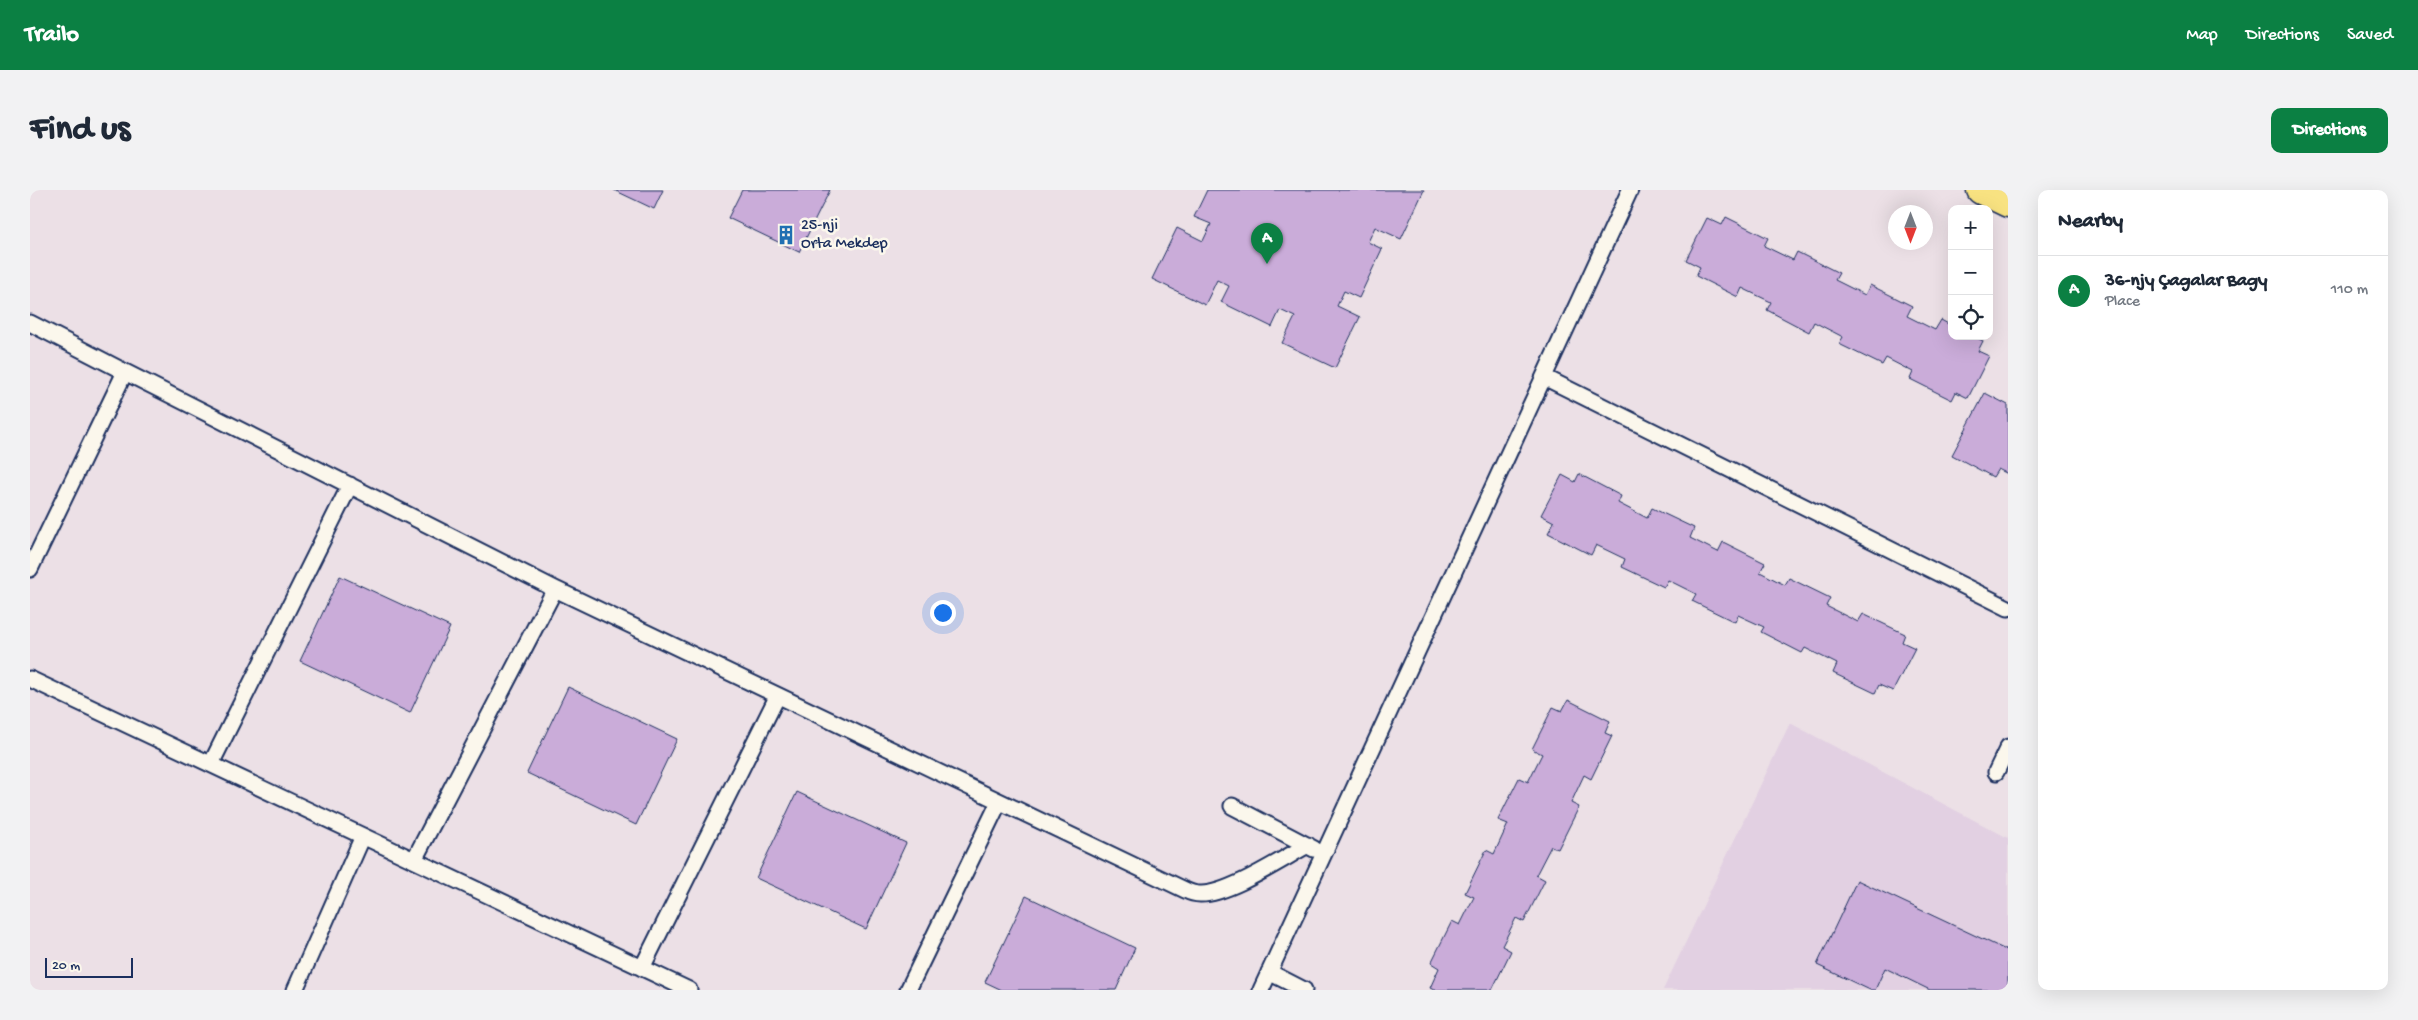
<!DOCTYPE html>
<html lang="en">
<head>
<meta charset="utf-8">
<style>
	body { margin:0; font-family:"Gochi Hand",sans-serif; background:#f2f2f3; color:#1f2937 }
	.controls { position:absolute; right:15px; top:15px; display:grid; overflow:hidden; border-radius:10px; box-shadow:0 5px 20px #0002 }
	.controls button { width:45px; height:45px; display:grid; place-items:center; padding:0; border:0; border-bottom:1px solid #e0e1e3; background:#fff; color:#1f2937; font:25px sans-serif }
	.compass { position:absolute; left:1858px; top:15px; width:45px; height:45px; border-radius:50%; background:#fff; box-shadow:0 5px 20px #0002; rotate:180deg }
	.scale { position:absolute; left:15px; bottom:12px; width:88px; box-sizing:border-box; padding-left:5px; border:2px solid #1b2f5e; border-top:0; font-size:14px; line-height:18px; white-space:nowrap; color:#1b2f5e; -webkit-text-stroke:4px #fbf7ec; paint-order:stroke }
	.you { position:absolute; left:912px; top:422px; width:18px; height:18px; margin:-12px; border:4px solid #fff; border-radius:50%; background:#1a73e8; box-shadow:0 0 0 8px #1a73e833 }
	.badge { display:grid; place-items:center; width:32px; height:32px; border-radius:50%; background:#0b8043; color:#fff; font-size:16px; font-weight:700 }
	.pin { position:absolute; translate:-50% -41px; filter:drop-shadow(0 1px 2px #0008) }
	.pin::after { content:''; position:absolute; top:26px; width:18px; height:15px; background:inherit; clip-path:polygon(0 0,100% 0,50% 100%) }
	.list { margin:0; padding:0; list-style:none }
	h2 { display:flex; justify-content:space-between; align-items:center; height:65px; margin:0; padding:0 20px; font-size:21px }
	h2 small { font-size:16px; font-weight:400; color:#747a83 }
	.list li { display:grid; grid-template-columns:32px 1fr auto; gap:15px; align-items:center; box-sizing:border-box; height:70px; padding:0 20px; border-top:1px solid #e0e1e3 }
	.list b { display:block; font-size:19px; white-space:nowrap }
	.list p { margin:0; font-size:16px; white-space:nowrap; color:#747a83 }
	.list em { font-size:16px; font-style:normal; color:#747a83 }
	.icon { flex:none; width:28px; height:28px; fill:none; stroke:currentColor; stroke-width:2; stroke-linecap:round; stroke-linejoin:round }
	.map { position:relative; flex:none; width:1978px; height:800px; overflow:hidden; border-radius:10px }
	header { display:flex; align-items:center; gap:30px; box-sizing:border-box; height:70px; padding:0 25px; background:#0b8043; color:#fff }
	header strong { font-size:24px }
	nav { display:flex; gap:28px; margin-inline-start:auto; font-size:18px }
	.intro { display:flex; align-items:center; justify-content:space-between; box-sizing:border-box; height:120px; padding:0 30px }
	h1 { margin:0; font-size:35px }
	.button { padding:12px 22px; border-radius:10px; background:#0b8043; color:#fff; font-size:18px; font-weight:700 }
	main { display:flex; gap:30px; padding:0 30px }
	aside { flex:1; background:#fff; border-radius:10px; box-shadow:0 5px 20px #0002 }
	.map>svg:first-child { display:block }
	.built { fill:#e2d0e2 }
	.building { fill:#caacd9; stroke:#1b2f5e }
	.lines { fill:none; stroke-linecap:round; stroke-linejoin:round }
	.lane-casing { stroke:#1b2f5e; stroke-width:19 }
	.primary-casing { stroke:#1b2f5e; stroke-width:31 }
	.lane { stroke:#fbf7ec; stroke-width:15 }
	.primary { stroke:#f8e281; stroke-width:28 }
	.labels { text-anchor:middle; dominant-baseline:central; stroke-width:5; stroke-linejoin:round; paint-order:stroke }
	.poi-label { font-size:16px; fill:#1b2f5e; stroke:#fbf7ec; text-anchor:start }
</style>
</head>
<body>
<header>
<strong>Trailo</strong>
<nav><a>Map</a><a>Directions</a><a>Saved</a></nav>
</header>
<div class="intro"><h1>Find us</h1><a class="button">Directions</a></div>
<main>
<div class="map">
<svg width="1978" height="800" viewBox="0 0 1978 800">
	<rect width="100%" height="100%" fill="#ece0e6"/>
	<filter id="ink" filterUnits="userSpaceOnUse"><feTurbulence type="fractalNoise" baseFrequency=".02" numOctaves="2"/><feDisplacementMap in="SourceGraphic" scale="10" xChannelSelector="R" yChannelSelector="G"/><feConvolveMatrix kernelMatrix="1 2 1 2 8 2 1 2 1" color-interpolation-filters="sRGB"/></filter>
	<g filter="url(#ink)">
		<path class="built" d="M 1760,533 L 1978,648 L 1978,800 L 1633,800 Z"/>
		<path class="building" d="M 584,0 L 633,0 L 624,19 Z
			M 712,0 L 800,0 L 769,62 L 698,28 Z
			M 1177,0 L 1394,0 L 1371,49 L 1345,37 L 1338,52 L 1352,59 L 1329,108 L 1314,101 L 1307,116 L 1330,127 L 1305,178 L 1252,153 L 1265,127 L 1250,120 L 1242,137 L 1191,112 L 1199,96 L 1187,90 L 1175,115 L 1122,89 L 1147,38 L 1173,51 L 1181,34 L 1164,27 Z
			M 1696,27 L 1738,48 L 1734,56 L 1763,70 L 1767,62 L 1809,83 L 1805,90 L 1835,105 L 1840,95 L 1882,116 L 1877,126 L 1905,140 L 1911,130 L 1922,136 L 1922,146 L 1943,146 L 1953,151 L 1948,161 L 1959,166 L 1938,208 L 1926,202 L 1922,210 L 1880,189 L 1883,182 L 1856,168 L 1852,175 L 1809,154 L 1813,147 L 1784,132 L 1779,142 L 1737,120 L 1741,112 L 1712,98 L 1708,107 L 1666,86 L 1670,77 L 1656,70 L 1677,28 L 1692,35 Z
			M 1955,203 L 1978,215 L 1978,284 L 1968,279 L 1963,287 L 1922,265 Z
			M 1549,284 L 1591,306 L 1588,313 L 1617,328 L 1622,318 L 1664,338 L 1660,348 L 1688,362 L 1693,352 L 1735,373 L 1730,382 L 1755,395 L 1759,388 L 1800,408 L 1796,416 L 1828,432 L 1833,424 L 1875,444 L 1872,452 L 1885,458 L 1863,501 L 1849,495 L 1845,503 L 1803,483 L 1807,474 L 1775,458 L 1772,463 L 1731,442 L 1734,437 L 1708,425 L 1705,432 L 1662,411 L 1666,404 L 1638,390 L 1634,397 L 1592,377 L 1595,369 L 1566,355 L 1561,365 L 1518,343 L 1524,332 L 1511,325 L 1532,285 L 1545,292 Z
			M 310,386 L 420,437 L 380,523 L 270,471 Z
			M 538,497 L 647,549 L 606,635 L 497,583 Z
			M 1538,510 L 1580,531 L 1575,543 L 1582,546 L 1561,589 L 1554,585 L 1541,613 L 1549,617 L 1528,659 L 1521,656 L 1506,685 L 1515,690 L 1494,732 L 1486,728 L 1472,756 L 1481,761 L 1462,800 L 1404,800 L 1400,798 L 1409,778 L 1401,773 L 1422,731 L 1430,735 L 1444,707 L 1435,703 L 1456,660 L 1464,664 L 1478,634 L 1468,630 L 1489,588 L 1498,592 L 1512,564 L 1502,559 L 1523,517 L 1532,521 Z
			M 767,602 L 876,653 L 836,739 L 726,688 Z
			M 1827,690 L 1978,761 L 1978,800 L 1900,800 L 1855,778 L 1845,800 L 1840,800 L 1787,775 Z
			M 996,706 L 1105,758 L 1086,800 L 972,800 L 955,792 Z"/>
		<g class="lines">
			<defs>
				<path id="lane" d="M 0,133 L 95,182 L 0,379
					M 95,182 L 525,399 L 1155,700 C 1159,702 1165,704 1170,704 C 1198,705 1252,669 1278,655
					M 1514,187 L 1978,418
					M 0,489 L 659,800
					M 181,574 L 320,295
					M 1966,582 L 1978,557
					M 1202,616 L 1284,659
					M 384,670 L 525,399
					M 612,778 L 747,507
					M 1239,782 L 1274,800
					M 265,800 L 333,646
					M 878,800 L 969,612
					M 1231,800 L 1600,0"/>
				<path id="primary" d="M 1951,0 L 1978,13"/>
			</defs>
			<use href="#lane" class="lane-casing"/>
			<use href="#primary" class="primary-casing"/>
			<use href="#lane" class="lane"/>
			<use href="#primary" class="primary"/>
		</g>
	</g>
	<defs>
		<symbol id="building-bare" viewBox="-9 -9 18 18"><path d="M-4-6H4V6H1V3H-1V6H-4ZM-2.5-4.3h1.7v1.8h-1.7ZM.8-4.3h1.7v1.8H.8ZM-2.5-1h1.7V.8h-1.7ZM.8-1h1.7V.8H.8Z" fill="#1f6fb2" stroke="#fbf7ec" stroke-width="2.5" paint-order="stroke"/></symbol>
	</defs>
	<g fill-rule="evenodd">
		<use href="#building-bare" x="742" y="31" width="28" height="28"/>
	</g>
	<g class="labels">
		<g class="poi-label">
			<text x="771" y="36">25-nji<tspan x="771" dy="18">Orta Mekdep</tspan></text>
		</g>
	</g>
</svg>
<div class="controls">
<button>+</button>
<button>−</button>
<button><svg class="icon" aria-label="locate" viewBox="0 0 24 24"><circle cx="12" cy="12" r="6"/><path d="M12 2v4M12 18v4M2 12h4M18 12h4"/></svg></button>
</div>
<svg class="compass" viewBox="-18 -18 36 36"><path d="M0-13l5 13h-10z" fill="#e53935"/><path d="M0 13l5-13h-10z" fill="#747a83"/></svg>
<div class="scale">20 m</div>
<div class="you"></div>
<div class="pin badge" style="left:1237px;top:74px">A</div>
</div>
<aside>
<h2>Nearby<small></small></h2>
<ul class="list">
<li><span class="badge">A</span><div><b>36-njy Çagalar Bagy</b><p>Place</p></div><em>110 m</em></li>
</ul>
</aside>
</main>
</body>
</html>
